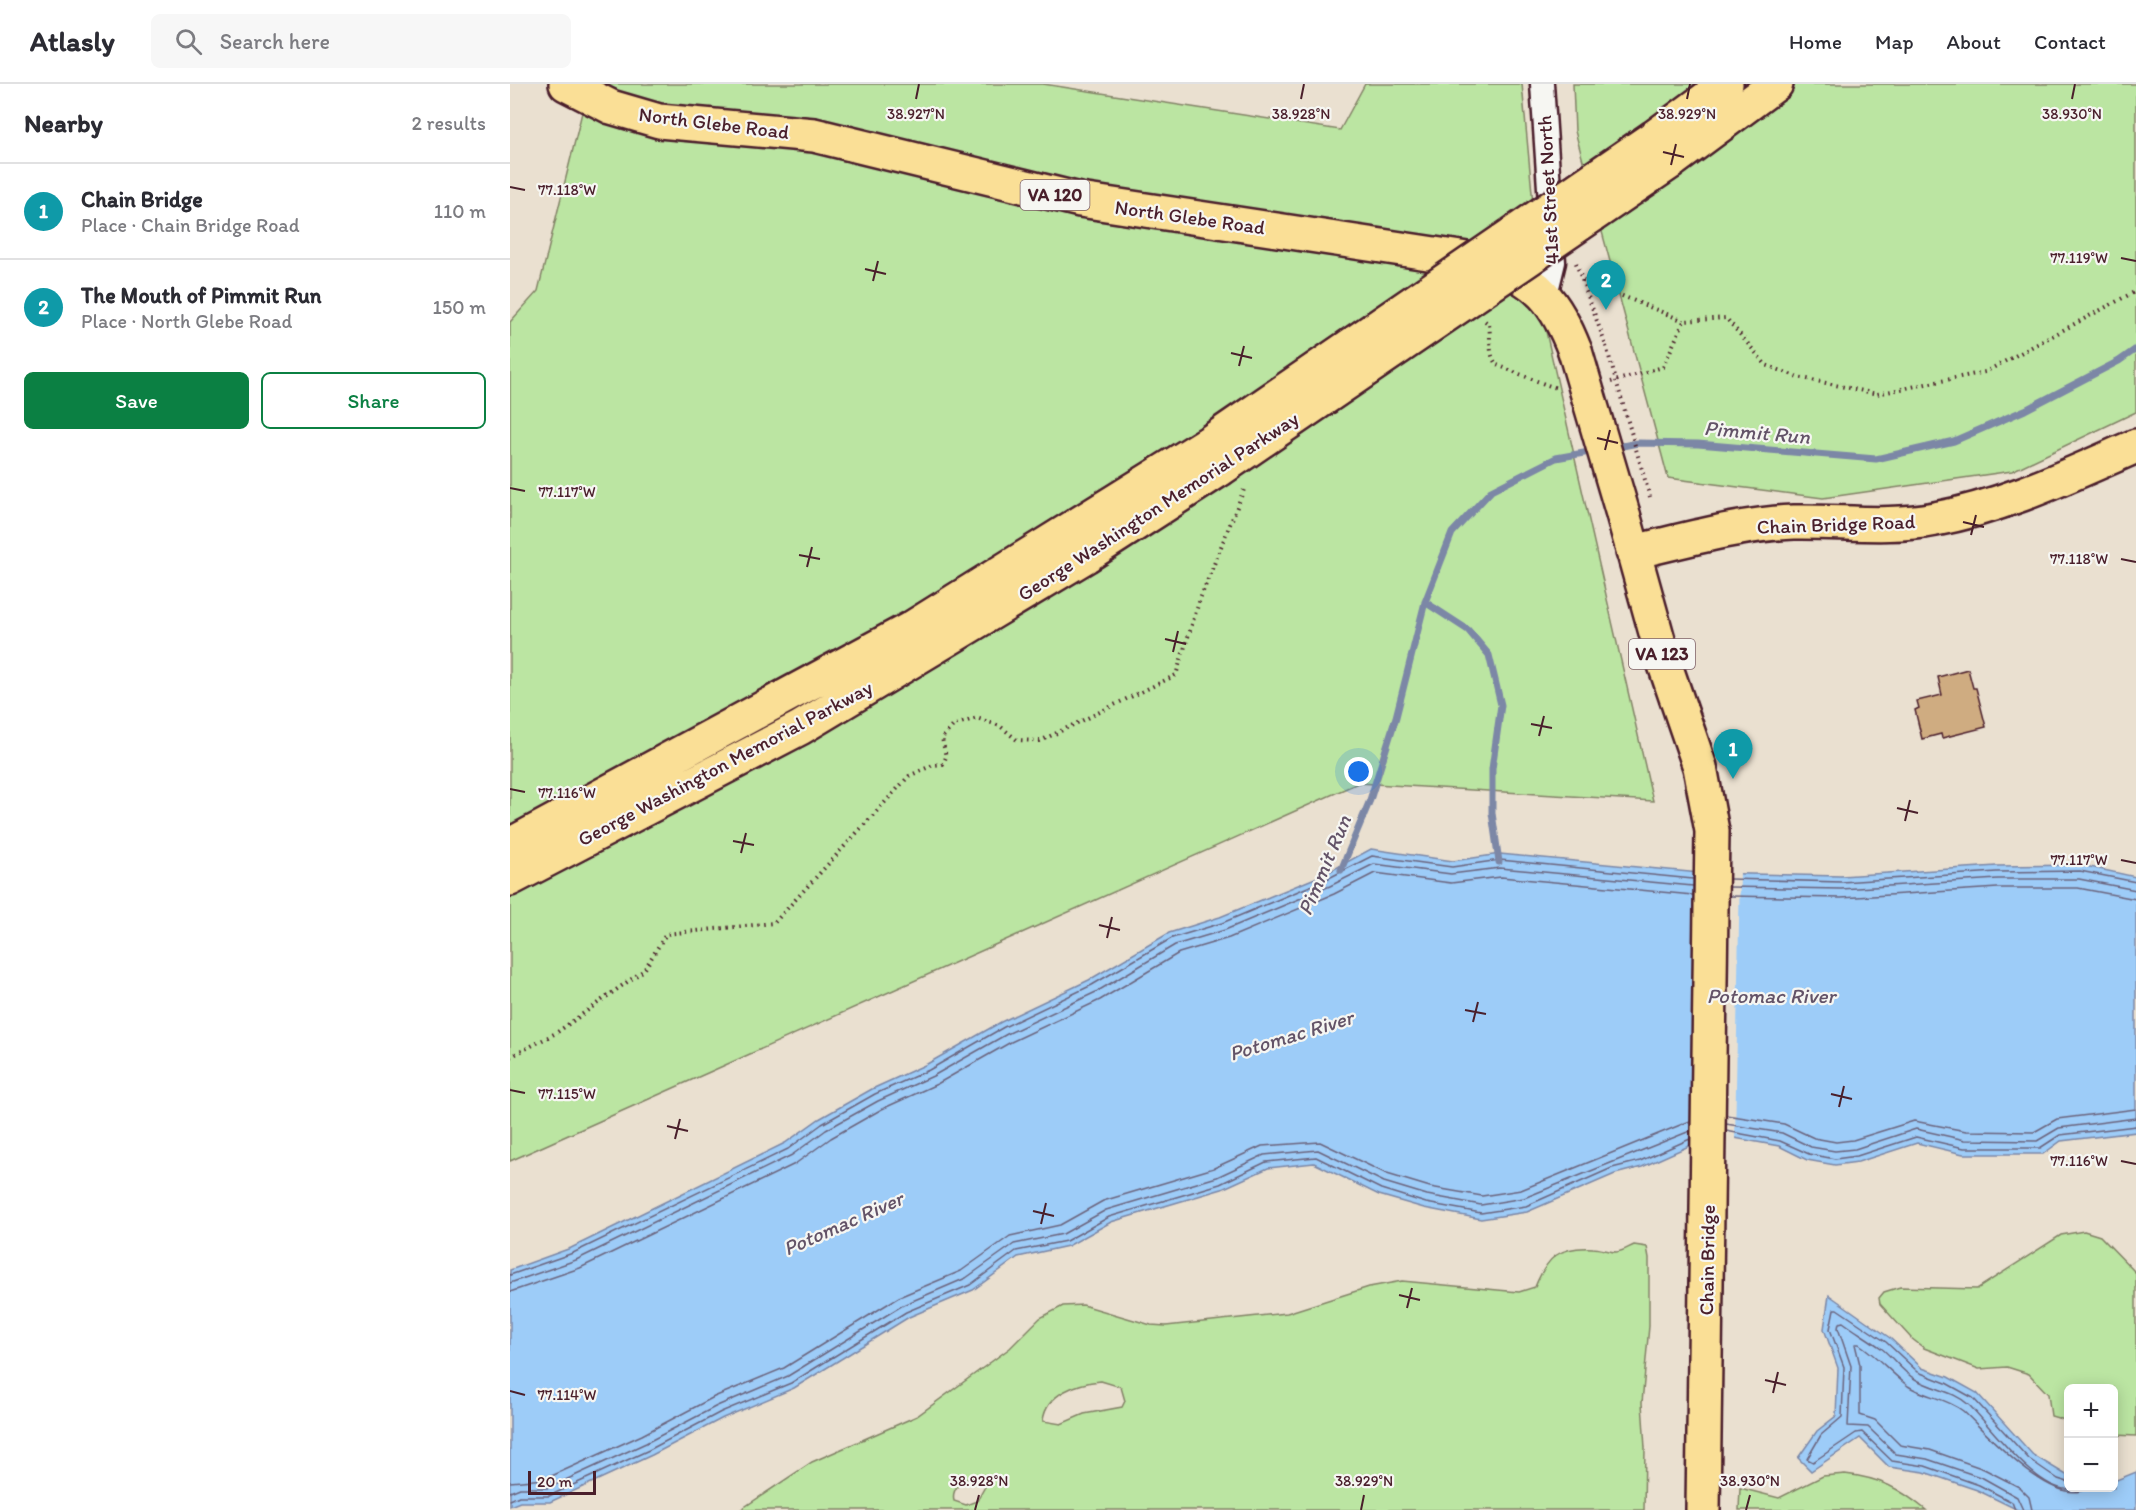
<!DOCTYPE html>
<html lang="en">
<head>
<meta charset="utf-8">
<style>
	body { margin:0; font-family:Itim,sans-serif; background:#f7f7f7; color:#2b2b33 }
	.controls { position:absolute; right:18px; bottom:18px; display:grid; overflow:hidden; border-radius:9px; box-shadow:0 3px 15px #0003 }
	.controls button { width:54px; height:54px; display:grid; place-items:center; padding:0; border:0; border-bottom:2px solid #e1e1e2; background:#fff; color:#2b2b33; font:30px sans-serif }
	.scale { position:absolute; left:18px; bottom:15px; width:68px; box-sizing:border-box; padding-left:6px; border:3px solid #4a1f2b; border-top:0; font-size:16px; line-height:21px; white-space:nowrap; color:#4a1f2b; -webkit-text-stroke:4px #f6f6f2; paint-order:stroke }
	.you { position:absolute; left:849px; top:688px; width:21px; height:21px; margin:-15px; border:4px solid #fff; border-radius:50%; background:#1a73e8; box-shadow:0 0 0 9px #1a73e833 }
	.badge { display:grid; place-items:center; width:39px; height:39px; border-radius:50%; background:#0b8043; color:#fff; font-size:20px; font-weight:700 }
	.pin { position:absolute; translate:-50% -50px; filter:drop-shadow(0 2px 3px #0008) }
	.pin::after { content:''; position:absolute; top:32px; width:21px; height:18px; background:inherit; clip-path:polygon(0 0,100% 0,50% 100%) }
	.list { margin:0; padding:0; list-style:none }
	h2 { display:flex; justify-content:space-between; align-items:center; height:78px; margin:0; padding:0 24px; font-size:26px }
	h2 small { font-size:20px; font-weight:400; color:#7c7c81 }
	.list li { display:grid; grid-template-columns:39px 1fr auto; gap:18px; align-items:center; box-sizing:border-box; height:96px; padding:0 24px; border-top:2px solid #e1e1e2 }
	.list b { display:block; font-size:22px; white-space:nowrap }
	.list p { margin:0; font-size:20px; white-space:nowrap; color:#7c7c81 }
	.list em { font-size:20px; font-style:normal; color:#7c7c81 }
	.actions { display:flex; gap:12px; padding:18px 24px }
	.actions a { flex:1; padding:14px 0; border:2px solid #0b8043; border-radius:9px; text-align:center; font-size:21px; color:#0b8043 }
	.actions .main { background:#0b8043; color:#fff }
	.icon { flex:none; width:33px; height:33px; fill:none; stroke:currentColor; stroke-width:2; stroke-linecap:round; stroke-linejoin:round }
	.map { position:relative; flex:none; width:1626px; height:1426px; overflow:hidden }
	header { display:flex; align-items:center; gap:36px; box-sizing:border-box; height:84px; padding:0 30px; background:#fff; border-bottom:2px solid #e1e1e2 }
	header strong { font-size:28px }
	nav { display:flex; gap:33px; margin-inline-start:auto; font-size:21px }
	.search { width:420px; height:54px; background:#f7f7f7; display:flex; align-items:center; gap:15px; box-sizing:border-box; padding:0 21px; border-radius:9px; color:#7c7c81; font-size:22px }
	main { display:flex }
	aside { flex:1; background:#fff }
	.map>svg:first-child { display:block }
	.green { fill:#bbe5a2; stroke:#828266; stroke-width:1.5; fill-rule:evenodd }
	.water { fill:#9dccf8; stroke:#7c87a6; stroke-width:1.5 }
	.pier { fill:#eae0d0 }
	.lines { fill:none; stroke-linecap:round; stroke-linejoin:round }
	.shore { stroke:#6b647d; stroke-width:1.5 }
	.stream { stroke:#7c87a6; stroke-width:7 }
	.building { fill:#cfac81; stroke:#4a1f2b; stroke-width:1.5 }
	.street-casing { stroke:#4a1f2b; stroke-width:27 }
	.primary-casing { stroke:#4a1f2b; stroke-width:38 }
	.highway-casing { stroke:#4a1f2b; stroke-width:38 }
	.path { stroke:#4a1f2b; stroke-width:4; stroke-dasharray:1.5 4.5; stroke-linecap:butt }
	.street { stroke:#f6f6f2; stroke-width:22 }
	.primary { stroke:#fadf96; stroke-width:33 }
	.highway { stroke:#fadf96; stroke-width:33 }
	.primary-bridge-casing { stroke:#4a1f2b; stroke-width:38; stroke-linecap:butt }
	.highway-bridge-casing { stroke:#4a1f2b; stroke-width:38; stroke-linecap:butt }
	.path-bridge { stroke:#4a1f2b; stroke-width:4; stroke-dasharray:1.5 4.5; stroke-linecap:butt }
	.primary-bridge { stroke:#fadf96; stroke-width:33 }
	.highway-bridge { stroke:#fadf96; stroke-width:33 }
	.ticks { fill:none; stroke:#4a1f2b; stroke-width:2 }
	.labels { text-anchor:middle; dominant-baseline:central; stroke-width:4.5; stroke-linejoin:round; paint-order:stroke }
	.shield { fill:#f6f6f2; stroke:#7e6067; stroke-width:1.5 }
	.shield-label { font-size:18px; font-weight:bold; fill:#4a1f2b }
	.street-label { font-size:20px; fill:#4a1f2b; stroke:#f6f6f2 }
	.water-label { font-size:21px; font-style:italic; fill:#635368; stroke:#f6f6f2 }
	.ticks-label { font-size:15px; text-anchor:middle; fill:#4a1f2b; stroke:#f6f6f2; stroke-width:4.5; stroke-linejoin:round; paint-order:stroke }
</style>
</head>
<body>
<header>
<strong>Atlasly</strong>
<div class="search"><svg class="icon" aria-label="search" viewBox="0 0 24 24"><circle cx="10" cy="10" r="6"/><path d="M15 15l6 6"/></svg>Search here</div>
<nav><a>Home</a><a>Map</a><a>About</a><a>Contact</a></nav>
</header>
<main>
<aside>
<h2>Nearby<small>2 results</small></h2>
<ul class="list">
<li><span class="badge" style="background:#0f9aa8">1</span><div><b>Chain Bridge</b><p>Place · Chain Bridge Road</p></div><em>110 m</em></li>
<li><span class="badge" style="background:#0f9aa8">2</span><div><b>The Mouth of Pimmit Run</b><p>Place · North Glebe Road</p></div><em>150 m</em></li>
</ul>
<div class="actions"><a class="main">Save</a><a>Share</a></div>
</aside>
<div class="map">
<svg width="1626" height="1426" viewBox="0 0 1626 1426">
	<rect width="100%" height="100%" fill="#eae0d0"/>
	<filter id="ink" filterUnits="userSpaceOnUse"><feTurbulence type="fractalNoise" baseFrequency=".0167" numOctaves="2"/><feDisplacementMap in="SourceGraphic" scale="12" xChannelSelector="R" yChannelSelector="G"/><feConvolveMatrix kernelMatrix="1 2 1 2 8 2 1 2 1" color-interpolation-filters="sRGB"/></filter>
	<g filter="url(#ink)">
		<path class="green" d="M 79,0 L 533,0 L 830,46 L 855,0 L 1012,0 L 1034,239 L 1143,717 L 848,699 L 0,1077 L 0,238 L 28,207 Z
			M 1063,0 L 1626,0 L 1626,328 L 1502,387 L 1313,414 L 1158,394 L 1065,47 Z
			M 1574,1147 L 1590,1152 L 1626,1189 L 1626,1352 L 1604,1351 L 1604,1304 L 1558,1304 L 1558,1337 L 1541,1332 L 1538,1310 L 1519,1290 L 1497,1283 L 1469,1285 L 1414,1264 L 1401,1254 L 1370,1220 L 1369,1214 L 1374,1208 L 1390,1203 L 1467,1205 L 1551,1151 Z
			M 1124,1161 L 1137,1163 L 1139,1174 L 1139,1242 L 1132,1319 L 1135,1364 L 1134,1426 L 230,1426 L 302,1378 L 407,1332 L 500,1264 L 530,1234 L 553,1222 L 573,1221 L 641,1241 L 656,1242 L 777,1229 L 859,1203 L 892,1197 L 1009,1208 L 1025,1203 C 1037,1173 1049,1162 1083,1164 C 1090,1164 1099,1168 1106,1168 C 1112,1168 1119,1163 1124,1161 ZM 591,1297 L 611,1303 L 615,1317 L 612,1323 L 574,1330 L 551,1340 L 533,1337 C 536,1309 568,1299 591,1297 ZM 463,1393 L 477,1399 L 467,1417 L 456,1421 L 444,1417 C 441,1405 452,1395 463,1393 Z
			M 1335,1390 C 1370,1394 1389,1404 1416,1426 L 1229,1426 L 1230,1404 L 1269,1414 L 1313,1392 Z"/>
		<path class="water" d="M 861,765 L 943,777 L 990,770 L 1190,789 L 1331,792 L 1487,782 L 1571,781 L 1626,793 L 1626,1048 L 1551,1057 L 1533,1070 L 1453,1070 L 1407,1059 L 1348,1078 L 1325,1081 L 1297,1076 L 1269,1062 L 1219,1053 L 1199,1053 L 1132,1083 L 1105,1090 L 1017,1128 L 971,1135 L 914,1124 L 869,1111 L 804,1079 L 758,1084 L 712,1105 L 601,1138 L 558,1162 L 508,1173 L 463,1206 L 399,1233 L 284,1304 L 213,1334 L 142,1371 L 40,1418 L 10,1418 L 0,1422 L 0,1186 L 61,1164 L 275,1059 L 309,1035 L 362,1005 L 417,980 L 491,938 L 579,896 L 659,849 L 710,833 L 815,790 Z
			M 1319,1211 L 1380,1254 L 1412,1284 L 1438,1293 L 1467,1309 L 1523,1371 L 1558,1392 L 1558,1404 L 1604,1404 L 1604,1397 L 1626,1388 L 1626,1426 L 1508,1426 L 1467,1406 L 1414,1388 L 1379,1383 L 1350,1354 L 1301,1387 L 1288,1374 L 1307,1347 L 1326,1332 L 1328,1284 L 1314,1245 Z"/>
		<path class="pier" d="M 1185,786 L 1230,786 L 1225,1057 L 1199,1056 L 1180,1065 Z"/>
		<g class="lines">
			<path class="shore" d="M 1219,795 L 1331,798 L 1487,788 L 1570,787 L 1626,798
				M 1219,803 L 1331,805 L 1488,795 L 1569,795 L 1626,806
				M 1219,812 L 1331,814 L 1488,804 L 1568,804 L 1626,815
				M 1216,1031 L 1274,1040 L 1304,1054 L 1326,1058 L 1343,1056 L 1404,1037 L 1456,1047 L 1524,1048 L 1547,1035 L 1626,1025
				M 1216,1040 L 1272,1049 L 1301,1063 L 1325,1067 L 1345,1065 L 1406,1045 L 1455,1056 L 1527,1057 L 1549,1044 L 1626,1034
				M 1216,1047 L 1270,1057 L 1299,1070 L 1325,1075 L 1347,1072 L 1406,1053 L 1454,1064 L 1530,1064 L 1550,1051 L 1626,1042
				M 0,1191 L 63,1169 L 278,1065 L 312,1040 L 365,1010 L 419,986 L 494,943 L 582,901 L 662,854 L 712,839 L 817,795 L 862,772 L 942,783 L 990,776 L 1183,795
				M 0,1199 L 66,1176 L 282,1071 L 316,1046 L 368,1017 L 423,992 L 497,950 L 586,908 L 665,861 L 715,846 L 820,802 L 864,780 L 941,790 L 990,784 L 1183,802
				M 0,1208 L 70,1184 L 285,1080 L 321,1054 L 372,1025 L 427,1000 L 501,958 L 590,916 L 669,869 L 719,854 L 824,810 L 865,789 L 941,799 L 991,793 L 1183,811
				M 0,1398 L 35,1395 L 132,1351 L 204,1313 L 274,1284 L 389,1213 L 451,1187 L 500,1152 L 550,1141 L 593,1117 L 704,1084 L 752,1062 L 810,1058 L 877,1090 L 920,1103 L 972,1112 L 1011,1106 L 1180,1037
				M 0,1408 L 10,1404 L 38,1404 L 136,1359 L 207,1322 L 278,1292 L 393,1221 L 456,1194 L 504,1160 L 553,1150 L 596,1126 L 707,1093 L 754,1071 L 808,1066 L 874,1098 L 917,1111 L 971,1121 L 1014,1114 L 1180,1047
				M 0,1416 L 9,1412 L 39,1412 L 139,1366 L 211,1328 L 281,1299 L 396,1228 L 460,1201 L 506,1167 L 556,1157 L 599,1133 L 710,1100 L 756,1078 L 806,1073 L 871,1105 L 916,1119 L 971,1129 L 1016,1122 L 1102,1084 L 1130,1077 L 1180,1055
				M 1505,1426 L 1502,1418 L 1469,1401 L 1415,1382 L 1382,1377 L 1352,1348 L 1346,1349 L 1303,1378 L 1297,1375 L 1311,1351 L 1332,1333 L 1334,1283 L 1320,1245 L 1324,1225 L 1327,1225 L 1376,1258 L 1408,1288 L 1436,1299 L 1463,1314 L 1519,1375 L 1548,1395 L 1558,1398
				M 1513,1426 L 1507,1413 L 1473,1394 L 1417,1375 L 1386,1370 L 1358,1343 L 1338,1342 L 1341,1282 L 1328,1244 L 1329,1239 L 1333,1238 C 1345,1247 1359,1255 1371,1264 C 1383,1273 1392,1288 1405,1295 C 1422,1305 1444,1307 1459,1321 C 1480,1341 1532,1415 1564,1404
				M 1522,1426 L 1519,1413 L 1509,1403 L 1474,1385 L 1420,1366 L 1390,1361 L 1365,1336 L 1350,1331 L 1350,1281 L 1345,1260 L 1349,1260 C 1367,1272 1381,1289 1398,1302 C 1415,1313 1437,1314 1453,1327 C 1475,1347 1543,1426 1577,1404"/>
			<path class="stream" d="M 1102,364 L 1128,359 L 1188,360 L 1366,375 L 1444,357 L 1515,326 L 1609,277 L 1626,265
				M 915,518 L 958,546 L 979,571 L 991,621 L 982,685 L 982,729 L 989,778
				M 831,786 L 860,716 L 886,633 L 915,518 L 942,449 L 981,407 L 1046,374 L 1085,367"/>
		</g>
		<path class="building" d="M 1458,585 L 1463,604 L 1466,604 L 1476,643 L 1432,654 L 1431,650 L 1412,655 L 1405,626 L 1409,624 L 1407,617 L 1432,611 L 1428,593 Z"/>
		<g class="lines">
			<defs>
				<path id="street" d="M 1032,0 L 1044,178 L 1036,211"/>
				<path id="primary" d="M 56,0 L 101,23 L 149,37 L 304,51 L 570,116 L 977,178 C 1028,195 1046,218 1065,267
					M 1113,430 L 1155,581 L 1190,683 L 1202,747 L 1193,1426
					M 1123,468 C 1176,456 1230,440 1284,438 C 1331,437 1379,444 1425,435 C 1496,422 1561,390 1626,362"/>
				<path id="highway" d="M 1144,53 L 1216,0
					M 1162,77 L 1266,0
					M 0,761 L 400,545 L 700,358
					M 0,795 L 290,644 L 576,472 L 709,386"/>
			</defs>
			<use href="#street" class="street-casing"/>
			<use href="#primary" class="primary-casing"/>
			<use href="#highway" class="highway-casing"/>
			<path class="path" d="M 1066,179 L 1096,262
				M 1073,196 L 1174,237
				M 975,237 L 979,240 C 981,254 978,271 987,281 C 998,285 1044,305 1049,304
				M 1101,298 L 1153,283 L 1174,237 L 1216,234 L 1256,281 L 1288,293 L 1367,310 L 1475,288 L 1626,207
				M 0,973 L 46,949 L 134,886 L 156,850 L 264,839 L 399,692 L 423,681 L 433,680 L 436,673 L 432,654 L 444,641 L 467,634 L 490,642 L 507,656 L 530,657 L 666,591 L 690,515 L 735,403"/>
			<use href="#street" class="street"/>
			<use href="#primary" class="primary"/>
			<use href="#highway" class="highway"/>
			<defs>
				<path id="primary-bridge" d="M 1065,267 L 1113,430"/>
				<path id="highway-bridge" d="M 700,358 L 1144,53
					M 709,386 L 1162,77"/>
			</defs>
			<use href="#primary-bridge" class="primary-bridge-casing"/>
			<use href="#highway-bridge" class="highway-bridge-casing"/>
			<path class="path-bridge" d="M 1096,262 L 1140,413"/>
			<use href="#primary-bridge" class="primary-bridge"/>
			<use href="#highway-bridge" class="highway-bridge"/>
		</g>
	</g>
	<path class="ticks" d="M 406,15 L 409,0M 791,15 L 794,0M 1177,15 L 1180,0M 1562,15 L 1565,0M 1153,68 L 1174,73M 1161,81 L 1166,60M 0,103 L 15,106M 1611,174 L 1626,177M 355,185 L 376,190M 363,197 L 368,177M 721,269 L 742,274M 729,282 L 734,262M 1087,354 L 1108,359M 1095,366 L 1100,346M 0,404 L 15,407M 1453,438 L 1474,443M 1461,451 L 1466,431M 289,471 L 310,475M 1611,475 L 1626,478M 297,483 L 302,463M 655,555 L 676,560M 663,568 L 668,547M 1021,640 L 1042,644M 1029,652 L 1034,632M 0,705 L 15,708M 1387,724 L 1408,729M 1395,737 L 1400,716M 223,757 L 244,761M 231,769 L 236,749M 1611,776 L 1626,779M 589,841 L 610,846M 597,854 L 602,833M 955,926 L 976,930M 963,938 L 968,918M 0,1006 L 15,1009M 1321,1010 L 1342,1015M 1329,1023 L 1334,1002M 157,1042 L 178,1047M 165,1055 L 170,1035M 1611,1077 L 1626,1080M 523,1127 L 544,1132M 531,1140 L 536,1119M 889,1211 L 910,1216M 897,1224 L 902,1204M 1255,1296 L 1276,1301M 0,1307 L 15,1311M 1263,1309 L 1268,1288M 465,1426 L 469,1411M 851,1426 L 854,1411M 1236,1426 L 1240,1411"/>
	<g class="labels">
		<g class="shield">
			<rect x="510.5" y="96" width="69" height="30" rx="4.5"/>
			<rect x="1119" y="555" width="66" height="30" rx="4.5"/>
		</g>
		<g class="shield-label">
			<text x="545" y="111">VA 120</text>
			<text x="1152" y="570">VA 123</text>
		</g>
		<g class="street-label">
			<text transform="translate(204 39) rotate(7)">North Glebe Road</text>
			<text transform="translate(1038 106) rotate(-93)">41st Street North</text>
			<text transform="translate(680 133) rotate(8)">North Glebe Road</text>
			<text transform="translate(648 422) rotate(-33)">George Washington Memorial Parkway</text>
			<text transform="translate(1326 440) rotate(-2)">Chain Bridge Road</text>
			<text transform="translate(215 679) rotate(-28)">George Washington Memorial Parkway</text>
			<text transform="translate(1197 1176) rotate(-89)">Chain Bridge</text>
		</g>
		<g class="water-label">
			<text transform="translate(1247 348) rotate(5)">Pimmit Run</text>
			<text transform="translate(814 781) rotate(-67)">Pimmit Run</text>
			<text x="1261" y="911">Potomac River</text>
			<text transform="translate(781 951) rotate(-17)">Potomac River</text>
			<text transform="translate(333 1139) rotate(-24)">Potomac River</text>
		</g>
	</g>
	<g class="ticks-label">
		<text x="406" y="35">38.927°N</text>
		<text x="791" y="35">38.928°N</text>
		<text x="1177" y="35">38.929°N</text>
		<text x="1562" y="35">38.930°N</text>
		<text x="57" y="111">77.118°W</text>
		<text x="1569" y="179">77.119°W</text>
		<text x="57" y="413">77.117°W</text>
		<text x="1569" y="480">77.118°W</text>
		<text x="57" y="714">77.116°W</text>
		<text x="1569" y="781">77.117°W</text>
		<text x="57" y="1015">77.115°W</text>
		<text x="1569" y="1082">77.116°W</text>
		<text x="57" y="1316">77.114°W</text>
		<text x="469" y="1402">38.928°N</text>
		<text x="854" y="1402">38.929°N</text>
		<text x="1240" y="1402">38.930°N</text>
	</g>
</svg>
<div class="controls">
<button>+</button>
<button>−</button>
</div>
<div class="scale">20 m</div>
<div class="you"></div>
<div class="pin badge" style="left:1223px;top:695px;background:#0f9aa8">1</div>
<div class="pin badge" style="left:1096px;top:226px;background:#0f9aa8">2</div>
</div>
</main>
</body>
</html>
